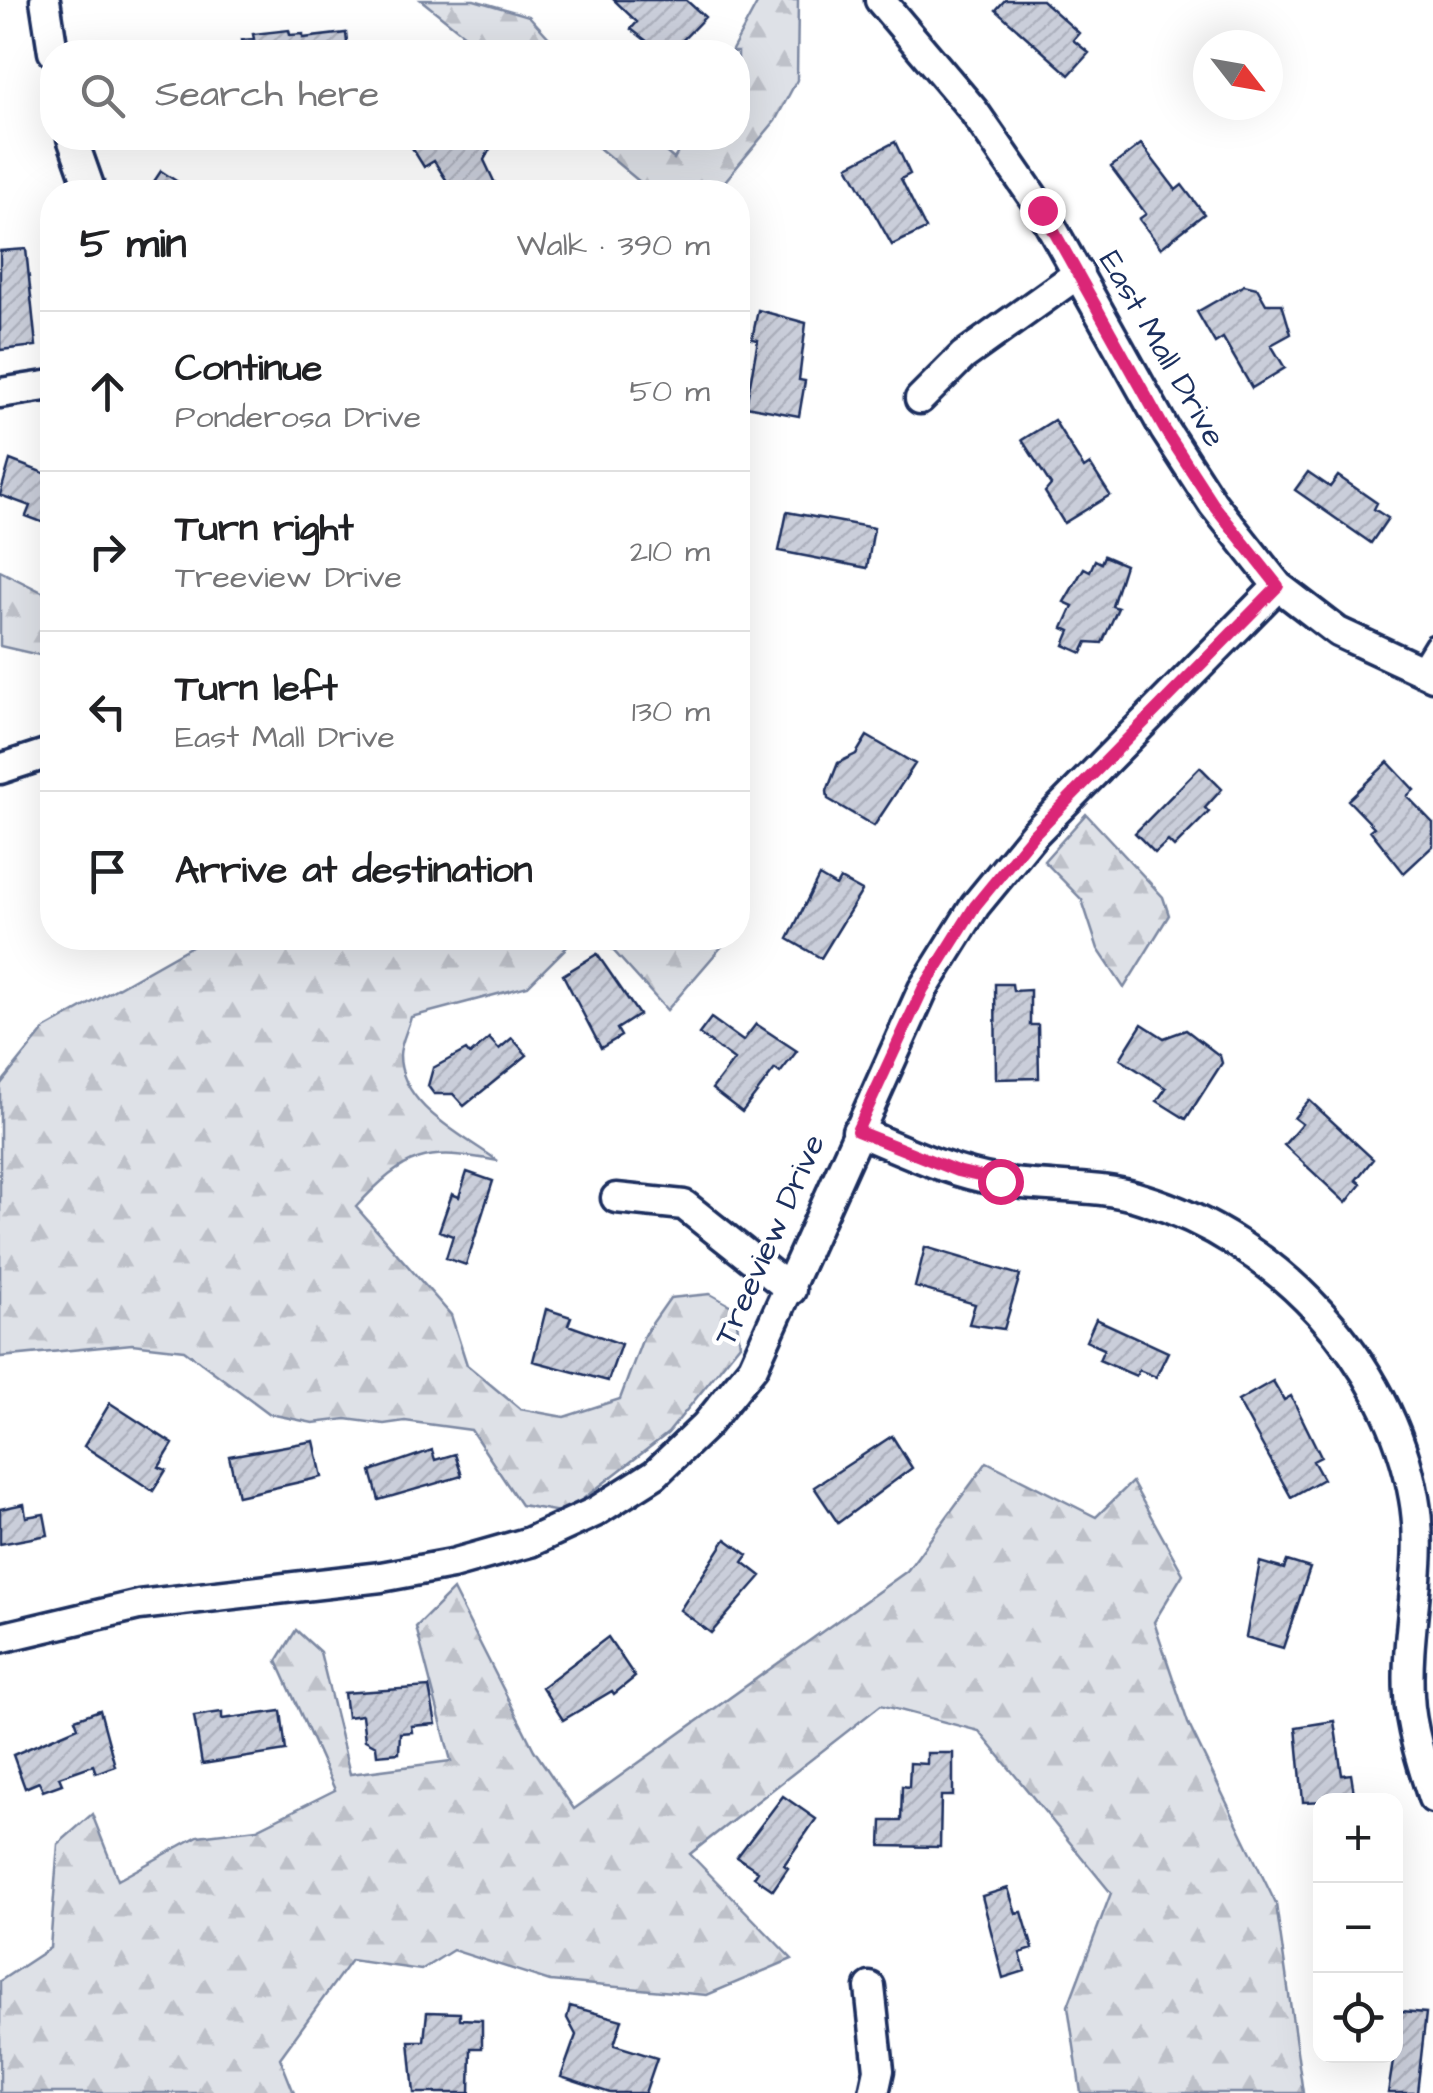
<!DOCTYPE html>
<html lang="en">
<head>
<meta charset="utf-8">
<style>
	body { margin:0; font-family:"Architects Daughter",sans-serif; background:#f6f6f6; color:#202124 }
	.controls { position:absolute; right:30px; bottom:30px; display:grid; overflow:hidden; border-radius:20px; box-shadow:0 10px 40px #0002 }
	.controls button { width:90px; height:90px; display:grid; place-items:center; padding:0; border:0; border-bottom:2px solid #e0e0e0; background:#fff; color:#202124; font:50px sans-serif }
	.compass { position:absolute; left:1193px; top:30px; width:90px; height:90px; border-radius:50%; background:#fff; box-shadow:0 10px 40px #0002; rotate:121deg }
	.stop { position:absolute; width:30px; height:30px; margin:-22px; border:8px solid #db2777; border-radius:50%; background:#fff }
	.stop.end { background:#db2777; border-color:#fff; box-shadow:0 2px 10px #0008 }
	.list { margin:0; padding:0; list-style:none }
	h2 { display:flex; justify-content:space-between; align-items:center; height:130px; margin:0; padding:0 40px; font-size:42px }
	h2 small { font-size:32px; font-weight:400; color:#757577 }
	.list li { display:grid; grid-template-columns:65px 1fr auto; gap:30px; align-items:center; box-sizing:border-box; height:160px; padding:0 40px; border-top:2px solid #e0e0e0 }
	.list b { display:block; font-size:38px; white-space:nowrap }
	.list p { margin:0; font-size:32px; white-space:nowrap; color:#757577 }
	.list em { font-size:32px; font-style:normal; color:#757577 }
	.icon { flex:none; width:55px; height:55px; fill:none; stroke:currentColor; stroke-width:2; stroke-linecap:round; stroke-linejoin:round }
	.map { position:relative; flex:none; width:1433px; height:2093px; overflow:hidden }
	.search { position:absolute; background:#fff; box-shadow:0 10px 40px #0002; left:40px; top:40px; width:710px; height:110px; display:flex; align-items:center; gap:25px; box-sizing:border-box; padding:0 35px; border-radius:40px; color:#757577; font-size:38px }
	.panel { position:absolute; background:#fff; box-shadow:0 10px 40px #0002; left:40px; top:180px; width:710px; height:770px; border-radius:40px }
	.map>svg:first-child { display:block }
	.forest { fill:url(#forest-firs); stroke:#7c88a2; stroke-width:2.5 }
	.building { fill:url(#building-hatch); stroke:#1b2f5e; stroke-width:2.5 }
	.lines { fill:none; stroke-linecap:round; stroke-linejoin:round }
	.service-casing { stroke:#1b2f5e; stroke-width:21 }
	.minor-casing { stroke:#1b2f5e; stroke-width:35 }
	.service { stroke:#fff; stroke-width:14 }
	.minor { stroke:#fff; stroke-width:28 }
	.route { stroke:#db2777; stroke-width:12 }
	.labels { text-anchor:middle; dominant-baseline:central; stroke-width:9; stroke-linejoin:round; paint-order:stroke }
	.street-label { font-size:32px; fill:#1b2f5e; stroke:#fff }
</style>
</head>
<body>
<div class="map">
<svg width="1433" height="2093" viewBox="0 0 1433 2093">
	<defs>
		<pattern id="forest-firs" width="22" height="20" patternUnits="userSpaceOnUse" patternTransform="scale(2.5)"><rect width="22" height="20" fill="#dee1e7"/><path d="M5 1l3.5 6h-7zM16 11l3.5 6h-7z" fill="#bec1c9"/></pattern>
		<pattern id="building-hatch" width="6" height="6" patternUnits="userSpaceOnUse" patternTransform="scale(2.5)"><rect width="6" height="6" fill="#caceda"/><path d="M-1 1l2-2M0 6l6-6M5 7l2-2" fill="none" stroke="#adb1be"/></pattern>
	</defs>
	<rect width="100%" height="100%" fill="#fff"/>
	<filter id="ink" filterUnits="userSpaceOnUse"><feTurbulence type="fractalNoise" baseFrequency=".01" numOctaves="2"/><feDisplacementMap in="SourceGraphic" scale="20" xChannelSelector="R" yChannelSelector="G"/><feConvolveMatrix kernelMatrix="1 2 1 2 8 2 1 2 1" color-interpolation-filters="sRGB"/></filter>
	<g filter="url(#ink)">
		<path class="forest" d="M 421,0 L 474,0 L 529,16 L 562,52 L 486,52 Z
			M 759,0 L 798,0 L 797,80 L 775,121 L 716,192 L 652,192 L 587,138 L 649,138 L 674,159 L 686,138 L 738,138 L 738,52 L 731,52 Z
			M 0,571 L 52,597 L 52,658 L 0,646 Z
			M 1086,814 L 1163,897 L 1169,915 L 1124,988 L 1098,949 L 1082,900 L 1044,861 Z
			M 206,938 L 576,938 L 528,986 L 411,1017 C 408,1029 400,1044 400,1055 C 400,1106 463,1135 498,1161 C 426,1147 406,1153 356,1207 L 451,1315 L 467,1365 L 520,1409 L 564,1417 L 620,1399 L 644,1335 L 670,1298 L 710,1294 L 735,1308 L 740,1344 L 668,1433 L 565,1513 L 521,1505 L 471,1430 L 405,1421 L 384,1424 L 346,1419 L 313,1423 L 270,1414 L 184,1350 L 132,1344 L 0,1357 L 0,1085 L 45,1029 Z
			M 602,938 L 729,938 L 667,1010 Z
			M 987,1462 L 1096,1517 L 1132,1482 L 1183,1574 L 1154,1622 L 1188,1723 L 1276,1904 L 1303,2093 L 1081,2093 L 1068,2006 L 1111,1893 L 979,1731 L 881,1705 L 690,1854 L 792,1959 L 707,1995 L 550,1981 L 453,1950 L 421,1970 L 351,1960 L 280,2058 L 294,2093 L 0,2093 L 0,1981 L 50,1948 L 58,1844 L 92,1814 L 118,1880 L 198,1836 L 257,1829 L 335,1790 L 277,1661 L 296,1630 L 320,1652 L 350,1774 L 451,1761 L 416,1627 L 453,1590 L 534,1750 L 574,1809 L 907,1571 Z"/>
		<path class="building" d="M 614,0 L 686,0 L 705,17 L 671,52 L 661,52 L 631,29 L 637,22 Z
			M 1005,0 L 1042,0 L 1079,33 L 1073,40 L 1089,53 L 1069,75 L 996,10 Z
			M 289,30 L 290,35 L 303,34 L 303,38 L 346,33 L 348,52 L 243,52 L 242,40 L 254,39 L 253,34 Z
			M 406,138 L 496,138 L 484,160 L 499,192 L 454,192 L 434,161 L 424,167 Z
			M 895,142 L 910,174 L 901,179 L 926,229 L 892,245 L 848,166 Z
			M 1141,144 L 1176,190 L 1182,185 L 1204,214 L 1161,248 L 1139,219 L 1146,214 L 1111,167 Z
			M 161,171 L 193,192 L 147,192 Z
			M 26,249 L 36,346 L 0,350 L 0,251 Z
			M 1244,285 L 1257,288 L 1266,304 L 1282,304 L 1291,334 L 1271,345 L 1285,368 L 1252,388 L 1223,338 L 1215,343 L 1197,312 Z
			M 758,310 L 806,323 L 799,380 L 805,381 L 799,416 L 746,406 L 758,340 L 752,339 Z
			M 1054,420 L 1084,468 L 1090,464 L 1110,495 L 1064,523 L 1045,492 L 1051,485 L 1022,440 Z
			M 10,460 L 52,476 L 52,526 L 26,516 L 30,506 L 0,495 Z
			M 1308,472 L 1330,487 L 1338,476 L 1377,503 L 1374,509 L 1388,518 L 1371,543 L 1295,490 Z
			M 787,512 L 874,528 L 867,568 L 779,551 Z
			M 1104,556 L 1125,565 L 1112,606 L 1118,608 L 1102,643 L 1087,642 L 1082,653 L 1064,645 L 1070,631 L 1063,628 L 1073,606 L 1064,602 L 1084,568 L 1090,571 L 1095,560 L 1101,563 Z
			M 867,736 L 915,764 L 874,826 L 828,799 L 827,791 L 838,763 L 856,754 Z
			M 1388,762 L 1414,790 L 1407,796 L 1433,823 L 1433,846 L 1404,873 L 1370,830 L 1374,827 L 1348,800 Z
			M 1200,767 L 1222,789 L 1205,808 L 1209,812 L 1174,847 L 1168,841 L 1155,853 L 1135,833 Z
			M 819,876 L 836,886 L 840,879 L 862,891 L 821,958 L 788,939 Z
			M 597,954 L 639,1015 L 617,1029 L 621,1036 L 601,1048 L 563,975 Z
			M 995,984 L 1012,984 L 1013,991 L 1030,990 L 1030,1025 L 1038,1025 L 1039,1078 L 996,1079 Z
			M 711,1018 L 743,1041 L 756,1024 L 797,1051 L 780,1073 L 775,1069 L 742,1112 L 712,1089 L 734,1060 L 699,1034 Z
			M 1142,1024 L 1164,1038 L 1186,1030 L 1220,1056 L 1222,1063 L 1186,1119 L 1157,1101 L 1166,1088 L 1120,1059 Z
			M 489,1038 L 499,1049 L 512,1038 L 527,1055 L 464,1106 L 453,1094 L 434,1094 L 428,1086 L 433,1068 L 466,1050 L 470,1055 Z
			M 1309,1100 L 1373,1159 L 1356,1180 L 1361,1184 L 1346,1203 L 1284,1145 L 1302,1124 L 1294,1118 Z
			M 467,1172 L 493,1181 L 466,1265 L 446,1258 L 453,1236 L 439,1231 L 452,1194 L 459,1197 Z
			M 925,1247 L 1020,1275 L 1004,1329 L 969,1324 L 975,1304 L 915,1287 Z
			M 546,1309 L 571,1317 L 568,1325 L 621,1344 L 608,1381 L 533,1361 Z
			M 1096,1319 L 1168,1352 L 1156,1377 L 1139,1370 L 1136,1376 L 1099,1360 L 1104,1349 L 1086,1341 Z
			M 1273,1381 L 1284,1400 L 1291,1396 L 1321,1457 L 1313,1461 L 1323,1479 L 1291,1497 L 1238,1401 Z
			M 110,1403 L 173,1444 L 159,1467 L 166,1470 L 153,1491 L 84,1446 Z
			M 892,1436 L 912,1468 L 838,1523 L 814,1487 Z
			M 314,1441 L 322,1477 L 238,1496 L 229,1456 Z
			M 432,1450 L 435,1460 L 455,1454 L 462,1476 L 379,1500 L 371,1471 Z
			M 24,1504 L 26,1517 L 44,1514 L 48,1535 L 0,1544 L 0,1509 Z
			M 726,1539 L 748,1555 L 743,1562 L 761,1576 L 711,1633 L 680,1610 Z
			M 1287,1561 L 1310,1568 L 1283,1648 L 1246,1637 L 1260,1562 L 1284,1569 Z
			M 608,1637 L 635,1677 L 614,1694 L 612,1691 L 563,1720 L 542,1687 Z
			M 429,1687 L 436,1724 L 411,1726 L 412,1732 L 400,1733 L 399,1753 L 377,1755 L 376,1746 L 365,1740 L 362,1715 L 347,1717 L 344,1693 Z
			M 100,1710 L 115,1766 L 96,1773 L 93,1765 L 59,1777 L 62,1784 L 43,1791 L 39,1782 L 25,1788 L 13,1755 L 78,1727 L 75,1719 Z
			M 281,1711 L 286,1751 L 202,1764 L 194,1716 L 222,1712 L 222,1719 Z
			M 1334,1721 L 1342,1775 L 1351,1774 L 1355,1800 L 1303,1802 L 1296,1727 Z
			M 927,1753 L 953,1753 L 953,1796 L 941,1796 L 940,1847 L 881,1846 L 882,1821 L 901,1821 L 902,1786 L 909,1787 L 910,1763 L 927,1764 Z
			M 783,1796 L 816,1819 L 784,1865 L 788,1868 L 773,1890 L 754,1877 L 758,1871 L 737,1857 Z
			M 1008,1888 L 1016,1913 L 1022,1912 L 1033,1949 L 1020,1953 L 1025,1971 L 1003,1978 L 982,1896 Z
			M 570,2006 L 622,2020 L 614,2045 L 657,2058 L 645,2093 L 610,2093 L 561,2077 L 576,2035 L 567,2018 Z
			M 1401,2011 L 1426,2013 L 1417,2093 L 1388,2093 Z
			M 427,2012 L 460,2013 L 460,2019 L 482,2020 L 482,2048 L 471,2048 L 470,2093 L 414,2093 L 409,2041 L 424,2041 Z"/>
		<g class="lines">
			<defs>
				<path id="service" d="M 1417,669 L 1433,643"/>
				<path id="minor" d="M 45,0 L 53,52
					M 880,0 L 973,110 L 1042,210 L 1165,430 L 1213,504 L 1278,586 L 1338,632 L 1433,676
					M 72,138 L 91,192
					M 0,393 L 52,385
					M 920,399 L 963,356 L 1079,273
					M 0,769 L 52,752
					M 857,1131 C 903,1150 950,1173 1000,1181 C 1047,1189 1097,1184 1143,1199 C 1276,1240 1390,1360 1414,1498 C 1426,1564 1405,1629 1409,1695 C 1410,1727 1423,1767 1433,1798
					M 616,1198 L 684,1205 L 791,1290
					M 0,1638 L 139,1605 L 381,1577 L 452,1564 L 530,1542 L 595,1512 L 655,1474 L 706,1425 L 753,1367 L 923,989 L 975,906 L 1034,834 L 1278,586
					M 870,1987 L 879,2070 L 874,2093"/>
			</defs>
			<use href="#service" class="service-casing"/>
			<use href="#minor" class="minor-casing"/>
			<use href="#service" class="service"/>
			<use href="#minor" class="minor"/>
		</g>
	</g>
	<g class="lines" filter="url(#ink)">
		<path class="route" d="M 1000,1181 L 957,1171 L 857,1131 L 923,989 L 975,906 L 1034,834 L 1278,586 L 1213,504 L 1165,430 L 1042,210"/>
	</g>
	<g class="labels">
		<g class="street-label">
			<text transform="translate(1162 349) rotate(60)">East Mall Drive</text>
			<text transform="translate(770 1240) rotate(-66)">Treeview Drive</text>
		</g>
	</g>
</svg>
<div class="controls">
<button>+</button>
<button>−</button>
<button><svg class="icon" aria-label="locate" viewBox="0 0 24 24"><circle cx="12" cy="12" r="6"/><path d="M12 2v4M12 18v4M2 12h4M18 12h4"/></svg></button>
</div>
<svg class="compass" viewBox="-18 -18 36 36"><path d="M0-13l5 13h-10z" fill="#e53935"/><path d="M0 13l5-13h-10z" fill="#757577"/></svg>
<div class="stop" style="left:1000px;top:1181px"></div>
<div class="stop end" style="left:1042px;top:210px"></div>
<div class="search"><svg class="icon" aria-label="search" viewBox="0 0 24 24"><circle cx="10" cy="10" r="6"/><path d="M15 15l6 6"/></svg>Search here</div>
<section class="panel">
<h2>5 min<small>Walk · 390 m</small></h2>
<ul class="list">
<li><svg class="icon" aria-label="ahead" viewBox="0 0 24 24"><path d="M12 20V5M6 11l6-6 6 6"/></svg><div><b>Continue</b><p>Ponderosa Drive</p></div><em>50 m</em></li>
<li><svg class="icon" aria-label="right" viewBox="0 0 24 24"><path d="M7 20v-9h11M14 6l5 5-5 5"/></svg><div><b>Turn right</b><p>Treeview Drive</p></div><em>210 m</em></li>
<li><svg class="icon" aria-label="left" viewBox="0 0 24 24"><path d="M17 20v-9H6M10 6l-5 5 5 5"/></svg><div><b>Turn left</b><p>East Mall Drive</p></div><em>130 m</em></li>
<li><svg class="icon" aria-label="arrive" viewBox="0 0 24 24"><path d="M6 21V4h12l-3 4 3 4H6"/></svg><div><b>Arrive at destination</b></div></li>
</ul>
</section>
</div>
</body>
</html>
